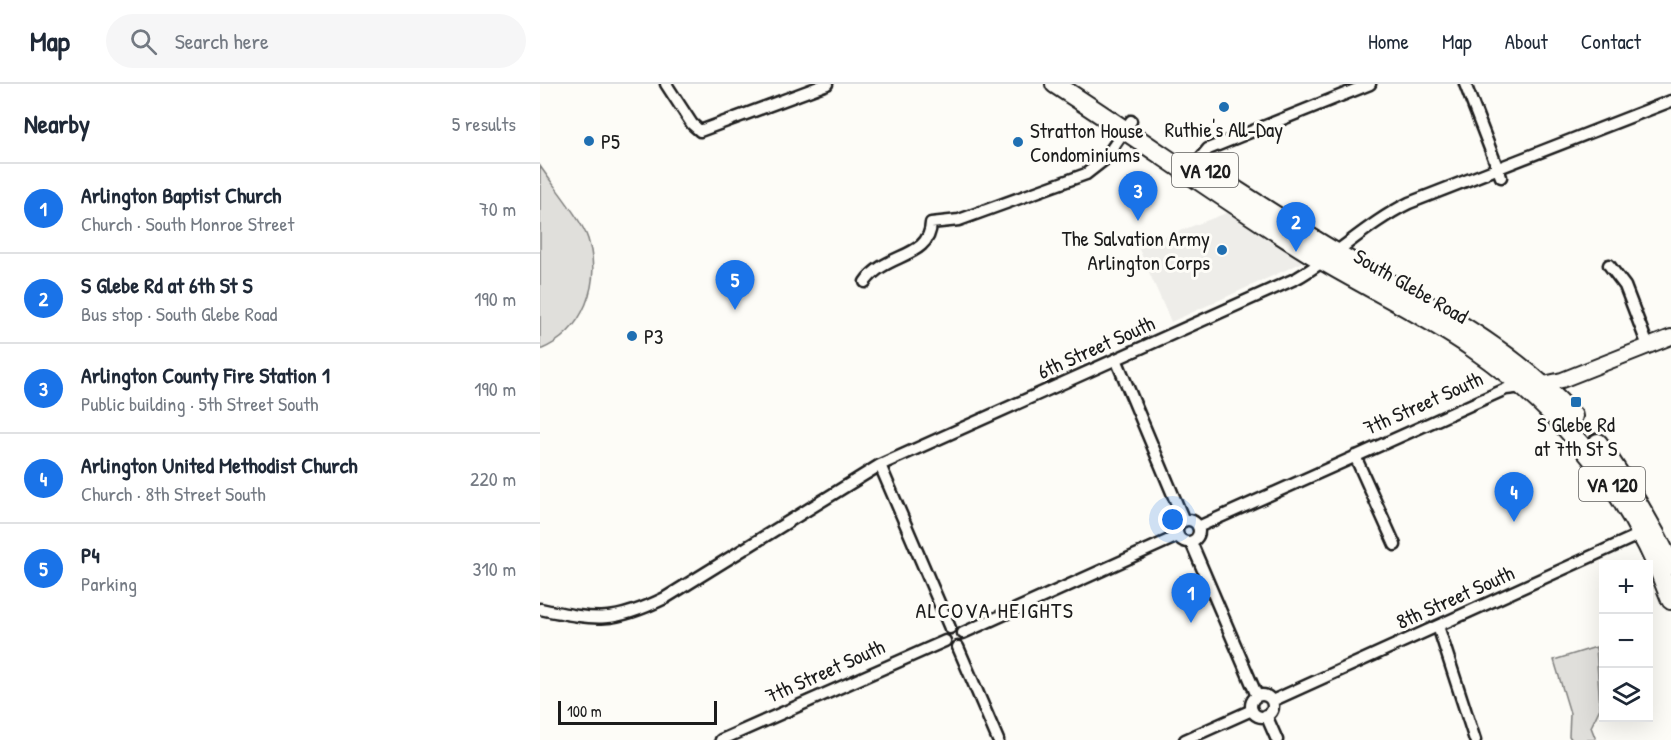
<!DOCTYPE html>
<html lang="en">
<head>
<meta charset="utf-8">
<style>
	body { margin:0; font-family:"Patrick Hand",sans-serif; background:#f6f6f7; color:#1f2937 }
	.controls { position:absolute; right:18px; bottom:18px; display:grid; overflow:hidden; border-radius:0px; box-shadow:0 6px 24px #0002 }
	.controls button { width:54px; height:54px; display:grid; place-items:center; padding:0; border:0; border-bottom:2px solid #e0e1e3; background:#fff; color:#1f2937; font:30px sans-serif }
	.scale { position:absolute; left:18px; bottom:15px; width:159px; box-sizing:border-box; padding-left:6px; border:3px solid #1c1c1c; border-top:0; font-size:16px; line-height:21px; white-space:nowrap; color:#1c1c1c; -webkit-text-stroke:4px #fdfcf7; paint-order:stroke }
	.you { position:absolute; left:633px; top:436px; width:21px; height:21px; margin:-15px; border:4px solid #fff; border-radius:50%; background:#1a73e8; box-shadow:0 0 0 9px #1a73e833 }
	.badge { display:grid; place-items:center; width:39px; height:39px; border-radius:50%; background:#1a73e8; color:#fff; font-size:20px; font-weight:700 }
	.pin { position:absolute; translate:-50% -50px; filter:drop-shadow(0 2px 3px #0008) }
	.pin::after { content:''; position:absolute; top:32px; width:21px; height:18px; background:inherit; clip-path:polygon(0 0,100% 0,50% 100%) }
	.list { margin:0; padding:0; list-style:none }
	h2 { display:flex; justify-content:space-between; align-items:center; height:78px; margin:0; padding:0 24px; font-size:26px }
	h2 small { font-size:20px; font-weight:400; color:#747a83 }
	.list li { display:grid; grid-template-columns:39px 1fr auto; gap:18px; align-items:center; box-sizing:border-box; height:90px; padding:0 24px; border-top:2px solid #e0e1e3 }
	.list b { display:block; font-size:22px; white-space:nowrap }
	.list p { margin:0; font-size:20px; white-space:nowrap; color:#747a83 }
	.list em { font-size:20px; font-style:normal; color:#747a83 }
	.icon { flex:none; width:33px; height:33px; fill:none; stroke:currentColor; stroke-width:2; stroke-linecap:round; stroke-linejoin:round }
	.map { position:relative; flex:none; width:1131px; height:656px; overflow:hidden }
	header { display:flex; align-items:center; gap:36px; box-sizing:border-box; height:84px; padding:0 30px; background:#fff; border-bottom:2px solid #e0e1e3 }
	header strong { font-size:28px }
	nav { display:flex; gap:33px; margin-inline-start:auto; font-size:21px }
	.search { width:420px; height:54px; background:#f6f6f7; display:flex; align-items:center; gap:15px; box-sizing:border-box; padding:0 21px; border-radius:33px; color:#747a83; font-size:22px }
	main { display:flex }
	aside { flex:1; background:#fff }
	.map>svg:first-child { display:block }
	.built { fill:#eeede9 }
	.green { fill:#e0dfdb; stroke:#7e7e7c; stroke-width:1.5 }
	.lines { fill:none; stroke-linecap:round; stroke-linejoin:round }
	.minor-casing { stroke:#1c1c1c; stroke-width:15 }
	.tertiary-casing { stroke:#1c1c1c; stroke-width:18 }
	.primary-casing { stroke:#1c1c1c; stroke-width:22 }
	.minor { stroke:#fdfcf7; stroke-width:10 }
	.tertiary { stroke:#fdfcf7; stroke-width:14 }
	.primary { stroke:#fdfcf7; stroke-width:18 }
	.poi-dot { fill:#1f6fb2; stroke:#fdfcf7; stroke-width:2 }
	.labels { text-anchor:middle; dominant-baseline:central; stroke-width:6; stroke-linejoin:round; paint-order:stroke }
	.shield { fill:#fdfcf7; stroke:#605f5e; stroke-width:1.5 }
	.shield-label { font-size:20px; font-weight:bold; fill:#1c1c1c }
	.poi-label { font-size:21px; fill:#1c1c1c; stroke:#fdfcf7; text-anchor:start }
	.street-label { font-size:21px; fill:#1c1c1c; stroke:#fdfcf7 }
	.neighbourhood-label { font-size:22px; letter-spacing:1.5px; fill:#1c1c1c; stroke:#fdfcf7 }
</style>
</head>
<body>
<header>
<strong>Map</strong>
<div class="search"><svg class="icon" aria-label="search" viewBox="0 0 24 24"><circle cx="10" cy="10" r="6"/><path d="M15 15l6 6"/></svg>Search here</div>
<nav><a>Home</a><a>Map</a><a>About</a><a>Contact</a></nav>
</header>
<main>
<aside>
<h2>Nearby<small>5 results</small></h2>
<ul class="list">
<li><span class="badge">1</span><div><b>Arlington Baptist Church</b><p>Church · South Monroe Street</p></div><em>70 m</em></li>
<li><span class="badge">2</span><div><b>S Glebe Rd at 6th St S</b><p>Bus stop · South Glebe Road</p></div><em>190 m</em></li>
<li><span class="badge">3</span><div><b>Arlington County Fire Station 1</b><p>Public building · 5th Street South</p></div><em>190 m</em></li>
<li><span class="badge">4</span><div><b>Arlington United Methodist Church</b><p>Church · 8th Street South</p></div><em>220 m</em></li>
<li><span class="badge">5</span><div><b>P4</b><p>Parking</p></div><em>310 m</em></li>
</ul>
</aside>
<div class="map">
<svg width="1131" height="656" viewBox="0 0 1131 656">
	<rect width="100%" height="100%" fill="#fdfcf7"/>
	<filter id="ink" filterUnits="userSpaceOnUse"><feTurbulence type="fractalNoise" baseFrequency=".0167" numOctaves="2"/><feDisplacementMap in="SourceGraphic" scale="12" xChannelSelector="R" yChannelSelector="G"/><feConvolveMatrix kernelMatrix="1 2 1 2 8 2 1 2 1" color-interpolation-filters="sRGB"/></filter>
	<g filter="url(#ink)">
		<path class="built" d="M 689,128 L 761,173 L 761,179 L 631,238 L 598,163 Z"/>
		<path class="green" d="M 0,82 C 12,100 42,136 48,155 C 62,199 44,248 0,266 Z
			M 1056,563 L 1060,624 L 1051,643 L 1056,656 L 1032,656 L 1029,652 L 1030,629 L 1014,576 Z"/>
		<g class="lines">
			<defs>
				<path id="minor" d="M 126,0 L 152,40 L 160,47 L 287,0
					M 925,0 L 961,93
					M 648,89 L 668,65 L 830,0
					M 1069,181 L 1085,202 L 1108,262
					M 325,198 C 346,168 390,175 391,139 L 419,136 L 546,90 L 564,76 L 591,37
					M 576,275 L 644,437
					M 815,372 L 855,461
					M 340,381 L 410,544
					M637 447a11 11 0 1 1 22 0a11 11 0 1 1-22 0Z
					M 658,443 L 966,305 L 983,303
					M 651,458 L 717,612
					M 0,525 C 56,536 72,540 125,514 L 340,381 L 757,194 C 797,171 828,139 869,119 L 1131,17
					M 898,542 L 935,656
					M 423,549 L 638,452
					M 418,563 L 458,656
					M711 622a11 11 0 1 1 22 0a11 11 0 1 1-22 0Z
					M 732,617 L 1105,448
					M 726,631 L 737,656
					M 181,656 L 405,557
					M 645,656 L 712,626"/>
				<path id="tertiary" d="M 995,302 L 1022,296 L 1131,253"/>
				<path id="primary" d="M 515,0 C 600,55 682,114 768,168 C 822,201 881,228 933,264 C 1024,327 1092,411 1131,516
					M 663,85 C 708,114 752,143 798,170 C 880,218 969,260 1033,332
					M 1058,359 C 1086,398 1110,437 1131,481"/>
			</defs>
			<use href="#minor" class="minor-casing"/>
			<use href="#tertiary" class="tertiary-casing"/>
			<use href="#primary" class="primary-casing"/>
			<use href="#minor" class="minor"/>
			<use href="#tertiary" class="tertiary"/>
			<use href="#primary" class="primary"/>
		</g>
	</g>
	<g class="poi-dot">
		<circle cx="684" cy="23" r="6"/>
		<circle cx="49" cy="57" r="6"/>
		<circle cx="478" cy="58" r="6"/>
		<circle cx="682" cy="166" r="6"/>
		<circle cx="92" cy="252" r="6"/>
		<rect x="1030" y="312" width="12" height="12" rx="3"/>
	</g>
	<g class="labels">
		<g class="shield">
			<rect x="632" y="69" width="66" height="34" rx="4.5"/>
			<rect x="1039" y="383" width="66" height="34" rx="4.5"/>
		</g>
		<g class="shield-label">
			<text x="665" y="86">VA 120</text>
			<text x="1072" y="400">VA 120</text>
		</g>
		<g class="poi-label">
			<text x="684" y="45" text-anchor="middle">Ruthie's All-Day</text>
			<text x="490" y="46">Stratton House<tspan x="490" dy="24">Condominiums</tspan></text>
			<text x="61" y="57">P5</text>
			<text x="670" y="154" text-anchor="end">The Salvation Army<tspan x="670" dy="24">Arlington Corps</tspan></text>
			<text x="104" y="252">P3</text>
			<text x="1036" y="340" text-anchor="middle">S Glebe Rd<tspan x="1036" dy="24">at 7th St S</tspan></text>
		</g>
		<g class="street-label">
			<text transform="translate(871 202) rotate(30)">South Glebe Road</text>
			<text transform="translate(556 263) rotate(-24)">6th Street South</text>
			<text transform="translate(883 319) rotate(-24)">7th Street South</text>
			<text transform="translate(915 513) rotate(-24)">8th Street South</text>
			<text transform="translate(285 587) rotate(-24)">7th Street South</text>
		</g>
		<g class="neighbourhood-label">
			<text x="455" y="526">ALCOVA HEIGHTS</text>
		</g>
	</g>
</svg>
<div class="controls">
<button>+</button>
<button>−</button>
<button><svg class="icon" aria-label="layers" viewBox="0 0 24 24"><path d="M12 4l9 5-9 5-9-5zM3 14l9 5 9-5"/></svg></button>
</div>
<div class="scale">100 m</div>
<div class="you"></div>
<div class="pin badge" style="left:651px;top:539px">1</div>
<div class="pin badge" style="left:756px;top:168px">2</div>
<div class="pin badge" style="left:598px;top:137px">3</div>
<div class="pin badge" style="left:974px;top:438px">4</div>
<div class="pin badge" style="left:195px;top:226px">5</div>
</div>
</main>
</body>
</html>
